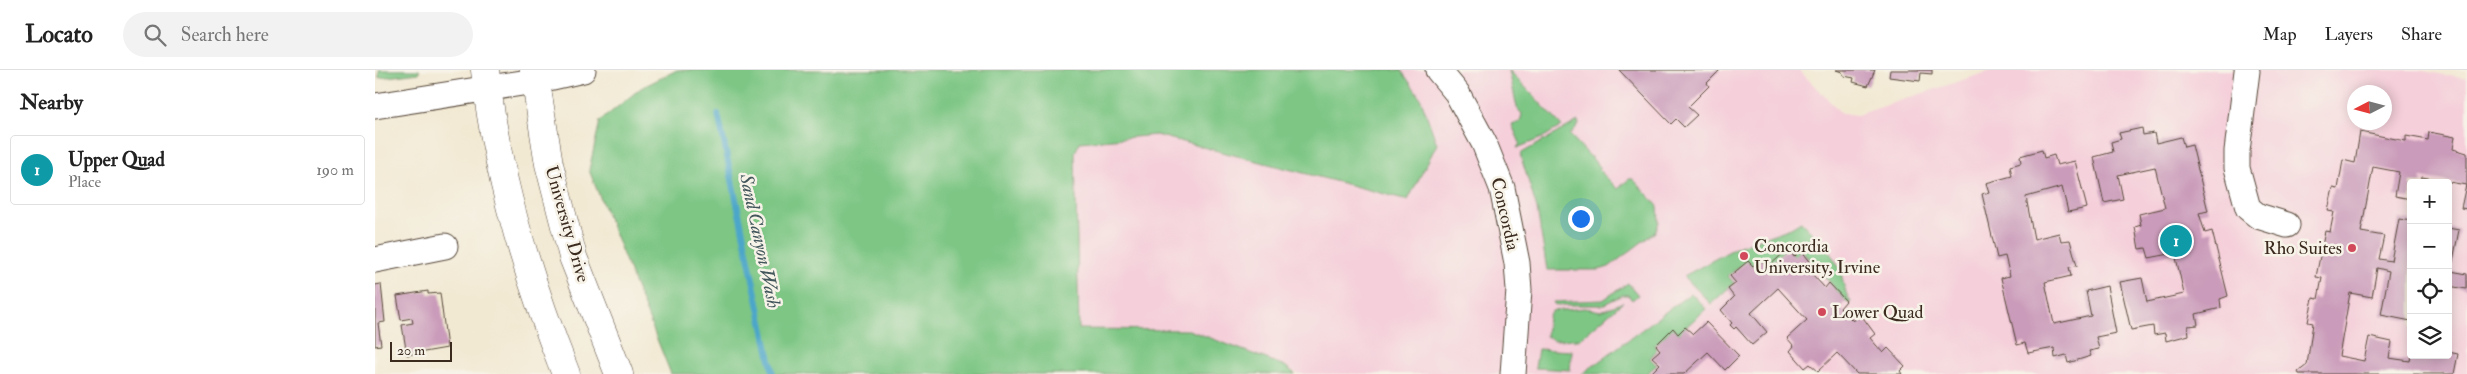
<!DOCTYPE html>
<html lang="en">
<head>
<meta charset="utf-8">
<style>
	body { margin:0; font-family:"IM FELL Double Pica",serif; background:#f2f2f2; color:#222 }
	.controls { position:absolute; right:15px; bottom:15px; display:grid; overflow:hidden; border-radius:5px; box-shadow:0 2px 12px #0003 }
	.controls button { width:45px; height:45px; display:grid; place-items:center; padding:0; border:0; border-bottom:1px solid #e0e0e0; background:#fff; color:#222; font:25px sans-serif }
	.compass { position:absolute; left:1972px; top:15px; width:45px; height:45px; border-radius:50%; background:#fff; box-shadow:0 2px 12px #0003; rotate:264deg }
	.scale { position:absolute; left:15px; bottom:12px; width:62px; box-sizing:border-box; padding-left:5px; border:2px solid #3b2a1e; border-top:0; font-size:14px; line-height:18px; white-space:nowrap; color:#3b2a1e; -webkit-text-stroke:4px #f7f3e8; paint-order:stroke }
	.you { position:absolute; left:1205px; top:148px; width:18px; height:18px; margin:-12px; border:4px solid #fff; border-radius:50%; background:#1a73e8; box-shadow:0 0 0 8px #1a73e833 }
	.badge { display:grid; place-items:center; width:32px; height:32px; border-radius:50%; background:#db2777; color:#fff; font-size:16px; font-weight:700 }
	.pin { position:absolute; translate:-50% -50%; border:2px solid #fff; box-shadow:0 1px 5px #0006 }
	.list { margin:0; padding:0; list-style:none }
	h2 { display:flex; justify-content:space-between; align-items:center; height:65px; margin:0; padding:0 20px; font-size:21px }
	h2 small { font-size:16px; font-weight:400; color:#767676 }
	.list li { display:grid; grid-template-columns:32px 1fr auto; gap:15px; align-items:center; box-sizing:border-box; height:70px; margin:0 10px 10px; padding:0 10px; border:1px solid #e0e0e0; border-radius:5px }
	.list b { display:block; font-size:19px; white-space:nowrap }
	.list p { margin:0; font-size:16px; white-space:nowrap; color:#767676 }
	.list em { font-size:16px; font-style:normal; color:#767676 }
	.icon { flex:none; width:28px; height:28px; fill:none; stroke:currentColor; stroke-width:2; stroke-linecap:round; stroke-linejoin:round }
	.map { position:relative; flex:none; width:2092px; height:304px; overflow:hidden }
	header { display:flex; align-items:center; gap:30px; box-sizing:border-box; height:70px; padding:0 25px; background:#fff; border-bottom:1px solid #e0e0e0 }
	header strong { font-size:24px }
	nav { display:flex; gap:28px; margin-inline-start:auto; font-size:18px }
	.search { width:350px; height:45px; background:#f2f2f2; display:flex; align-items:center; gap:12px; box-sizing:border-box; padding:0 18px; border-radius:28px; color:#767676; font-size:19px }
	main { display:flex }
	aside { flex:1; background:#fff }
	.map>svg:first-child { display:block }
	.built { fill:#f5cfda; fill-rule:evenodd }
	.green { fill:#7dc684; stroke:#5c7851 }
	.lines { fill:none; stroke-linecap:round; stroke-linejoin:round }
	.stream { stroke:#4ba6c9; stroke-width:6 }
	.building { fill:#ca9bba }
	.minor-casing { stroke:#564739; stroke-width:27 }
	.major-casing { stroke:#564739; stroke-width:29 }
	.minor { stroke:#fff; stroke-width:25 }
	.major { stroke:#fff; stroke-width:28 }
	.poi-dot { fill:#d1495b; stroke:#f7f3e8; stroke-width:2 }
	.labels { text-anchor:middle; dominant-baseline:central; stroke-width:5; stroke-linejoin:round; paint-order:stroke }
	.street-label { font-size:18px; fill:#3b2a1e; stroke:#f7f3e8 }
	.poi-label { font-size:18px; fill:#3b2a1e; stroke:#f7f3e8; text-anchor:start }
	.water-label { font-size:19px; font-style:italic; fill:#41555a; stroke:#f7f3e8 }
</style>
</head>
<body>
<header>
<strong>Locato</strong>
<div class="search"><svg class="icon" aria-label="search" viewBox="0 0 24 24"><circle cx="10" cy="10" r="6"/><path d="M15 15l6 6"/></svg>Search here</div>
<nav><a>Map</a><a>Layers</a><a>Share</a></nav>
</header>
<main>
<aside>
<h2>Nearby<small></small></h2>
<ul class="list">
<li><span class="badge" style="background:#0f9aa8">1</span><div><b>Upper Quad</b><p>Place</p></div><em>190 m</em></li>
</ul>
</aside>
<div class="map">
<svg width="2092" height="304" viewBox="0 0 2092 304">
	<rect width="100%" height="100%" fill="#f7f3e8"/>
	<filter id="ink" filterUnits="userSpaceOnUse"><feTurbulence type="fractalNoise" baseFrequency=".02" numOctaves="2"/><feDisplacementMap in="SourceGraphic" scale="10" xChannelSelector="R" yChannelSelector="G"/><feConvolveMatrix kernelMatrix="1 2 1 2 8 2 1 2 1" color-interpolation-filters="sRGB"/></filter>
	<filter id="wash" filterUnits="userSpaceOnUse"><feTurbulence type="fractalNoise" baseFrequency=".0096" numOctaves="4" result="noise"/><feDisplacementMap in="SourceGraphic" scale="20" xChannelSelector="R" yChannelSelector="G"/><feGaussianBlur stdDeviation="1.12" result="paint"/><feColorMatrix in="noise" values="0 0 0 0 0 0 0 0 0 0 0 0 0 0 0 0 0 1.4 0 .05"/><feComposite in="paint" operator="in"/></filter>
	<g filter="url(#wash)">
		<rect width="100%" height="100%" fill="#f2e9d3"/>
		<path class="built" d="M 742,0 L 1424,0 L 1466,43 L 1482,45 L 1618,0 L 2043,0 L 2092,9 L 2092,304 L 924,304 L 814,260 L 704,259 L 700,82 ZM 1980,22 L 2010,22 L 2010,52 L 1980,52 ZM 2036,113 L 2073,113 L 2073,285 L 2036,285 Z"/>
		<path class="green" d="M 4,0 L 44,0 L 44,3 L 4,8 Z
			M 302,0 L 1026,0 L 1045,27 L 1062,74 L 1033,130 L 781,65 L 705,72 L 700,82 L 704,259 L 814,260 L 910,296 L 920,304 L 296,304 L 214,100 L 225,51 L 266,18 Z
			M 1134,0 L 1187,56 L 1167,68 L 1142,78 L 1145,73 L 1137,55 L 1145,52 L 1147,44 L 1142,38 Z
			M 1203,51 L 1204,54 L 1195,65 L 1226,98 L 1224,100 L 1243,119 L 1254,109 L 1258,109 L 1283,136 L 1284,152 L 1280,162 L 1234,197 L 1224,200 L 1172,200 L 1162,139 L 1145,84 Z
			M 1426,152 C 1439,166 1457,181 1464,198 C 1469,209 1468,221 1476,232 L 1474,234 L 1426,180 L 1420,186 L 1412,177 L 1393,196 L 1385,188 L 1378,196 L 1372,190 L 1353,206 L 1359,213 L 1336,234 L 1309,206 L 1362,177 L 1416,158 Z
			M 1253,213 L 1263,225 L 1257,230 L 1253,225 L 1248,225 L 1227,235 L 1180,235 L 1178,232 L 1228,230 Z
			M 1316,223 L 1331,239 L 1303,264 L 1298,259 L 1279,275 L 1282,280 L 1275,288 L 1282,295 L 1271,304 L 1207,304 Z
			M 1248,232 L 1205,269 L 1179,270 L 1171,266 L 1173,247 L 1177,241 L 1210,238 L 1226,241 Z
			M 1163,279 L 1197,281 L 1195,300 L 1160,298 Z"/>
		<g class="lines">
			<path class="stream" d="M 343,44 L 398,304"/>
		</g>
		<g id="blocks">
			<path class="building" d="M 1244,0 L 1345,0 L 1332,13 L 1334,16 L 1313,37 L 1322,45 L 1309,57 L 1301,49 L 1296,54 Z
				M 1461,0 L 1500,0 L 1493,16 L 1478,12 L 1479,8 L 1469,6 L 1467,2 Z
				M 1515,0 L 1557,0 L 1557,4 L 1546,3 L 1545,11 L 1514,7 Z
				M 1767,58 L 1768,65 L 1779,63 L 1781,73 L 1806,67 L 1809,77 L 1817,75 L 1833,141 L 1824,143 L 1830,163 L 1837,161 L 1853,226 L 1845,229 L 1846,238 L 1821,244 L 1823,255 L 1813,256 L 1814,265 L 1791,271 L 1790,263 L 1779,265 L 1778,256 L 1756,260 L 1745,212 L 1767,208 L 1772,232 L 1809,224 L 1800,183 L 1774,188 L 1771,178 L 1764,179 L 1760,157 L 1766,155 L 1764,144 L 1790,138 L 1780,97 L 1743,105 L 1748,129 L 1729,133 L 1719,87 L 1738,82 L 1736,72 L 1746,69 L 1744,63 Z
				M 1985,62 L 2031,71 L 2031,66 L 2053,70 L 2054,62 L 2080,67 L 2078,79 L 2092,83 L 2092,139 L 2086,138 L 2091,115 L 2047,107 L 2046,113 L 2036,113 L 2036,129 L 2020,126 L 2024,102 L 1998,97 L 1986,162 L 2009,166 L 2004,189 L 2016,191 L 2024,149 L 2036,151 L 2036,251 L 2006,245 L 2014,201 L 2002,198 L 1997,227 L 1975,223 L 1964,286 L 1989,291 L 1994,267 L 2017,272 L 2014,288 L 2035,291 L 2036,285 L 2073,285 L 2073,282 L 2083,284 L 2079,304 L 1924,304 L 1923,302 L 1932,295 L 1938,253 L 1933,252 L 1938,228 L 1943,229 L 1947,208 L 1941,207 L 1950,161 L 1955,162 L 1959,142 L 1953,141 L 1958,118 L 1963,119 L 1968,90 L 1980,93 Z
				M 1667,80 L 1669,88 L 1679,85 L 1682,95 L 1700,91 L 1712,138 L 1693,142 L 1687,117 L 1651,127 L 1659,169 L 1684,163 L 1686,171 L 1695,170 L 1702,196 L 1694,197 L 1696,206 L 1670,212 L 1679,254 L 1716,246 L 1711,221 L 1732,216 L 1741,263 L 1721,267 L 1724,279 L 1714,281 L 1716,286 L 1693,293 L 1691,285 L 1680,288 L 1679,278 L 1653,283 L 1650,273 L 1642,275 L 1626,208 L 1635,206 L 1630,186 L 1622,188 L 1607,124 L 1614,122 L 1611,113 L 1637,106 L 1635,96 L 1646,93 L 1645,86 Z
				M 2073,158 L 2084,160 L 2076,201 L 2092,204 L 2092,219 L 2073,216 Z
				M 1413,179 L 1419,187 L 1426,180 L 1441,199 L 1437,204 L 1450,218 L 1454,213 L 1471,231 L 1465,238 L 1478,251 L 1486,245 L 1500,264 L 1495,268 L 1508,283 L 1513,278 L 1530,296 L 1525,301 L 1527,304 L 1482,304 L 1462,283 L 1443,301 L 1435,294 L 1430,298 L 1415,281 L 1419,276 L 1412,268 L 1432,250 L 1403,218 L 1376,243 L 1392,262 L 1377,275 L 1361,257 L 1359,259 L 1355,255 L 1357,253 L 1346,240 L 1359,227 L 1353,219 L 1361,213 L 1355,206 L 1373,191 L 1378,196 L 1386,189 L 1393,197 Z
				M 6,214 L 10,252 L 3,253 L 6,275 L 0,276 L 0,215 Z
				M 53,221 L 53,224 L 65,223 L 72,278 L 32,285 L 27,255 L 38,253 L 37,248 L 26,250 L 22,226 Z
				M 1331,252 L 1364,286 L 1350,300 L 1333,282 L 1309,304 L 1275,304 L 1285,294 L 1277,287 L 1285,280 L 1281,275 L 1298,258 L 1303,264 L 1310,257 L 1318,264 Z"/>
		</g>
	</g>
	<g filter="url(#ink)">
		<use href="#blocks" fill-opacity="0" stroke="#564739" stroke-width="1"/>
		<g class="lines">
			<defs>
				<path id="minor" d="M 1063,0 L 1082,23 L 1109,73 L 1127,118 L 1142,193 L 1144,220 L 1138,304
					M 1872,1 L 1862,81 L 1862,98 L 1873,138 L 1883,146 L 1912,155
					M 0,36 L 160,11 L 208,0
					M 0,190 L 70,176"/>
				<path id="major" d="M 110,0 C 121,105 152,206 191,304
					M 159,0 L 174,94 L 198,187 L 244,304"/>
			</defs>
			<use href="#minor" class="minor-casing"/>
			<use href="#major" class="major-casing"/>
			<use href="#minor" class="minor"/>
			<use href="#major" class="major"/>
		</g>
	</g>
	<g class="poi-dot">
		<circle cx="1977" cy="178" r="5"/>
		<circle cx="1369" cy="186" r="5"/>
		<circle cx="1447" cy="242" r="5"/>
	</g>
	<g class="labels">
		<g class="street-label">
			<text transform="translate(1130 144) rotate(77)">Concordia</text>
			<text transform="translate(192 154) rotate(74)">University Drive</text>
		</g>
		<g class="poi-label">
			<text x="1379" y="176">Concordia<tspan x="1379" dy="21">University, Irvine</tspan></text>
			<text x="1967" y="178" text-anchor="end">Rho Suites</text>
			<text x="1457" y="242">Lower Quad</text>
		</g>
		<g class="water-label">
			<text transform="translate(385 171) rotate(78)">Sand Canyon Wash</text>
		</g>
	</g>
</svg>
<div class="controls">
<button>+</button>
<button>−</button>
<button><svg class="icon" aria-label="locate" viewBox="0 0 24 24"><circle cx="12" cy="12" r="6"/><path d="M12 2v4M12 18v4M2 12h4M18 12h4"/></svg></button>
<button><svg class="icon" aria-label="layers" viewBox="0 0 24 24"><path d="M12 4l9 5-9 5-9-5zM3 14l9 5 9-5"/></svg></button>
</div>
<svg class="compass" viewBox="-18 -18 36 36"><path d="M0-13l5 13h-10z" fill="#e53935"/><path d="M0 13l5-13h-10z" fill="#767676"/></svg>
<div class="scale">20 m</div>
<div class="you"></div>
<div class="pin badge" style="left:1801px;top:171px;background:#0f9aa8">1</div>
</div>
</main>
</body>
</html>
